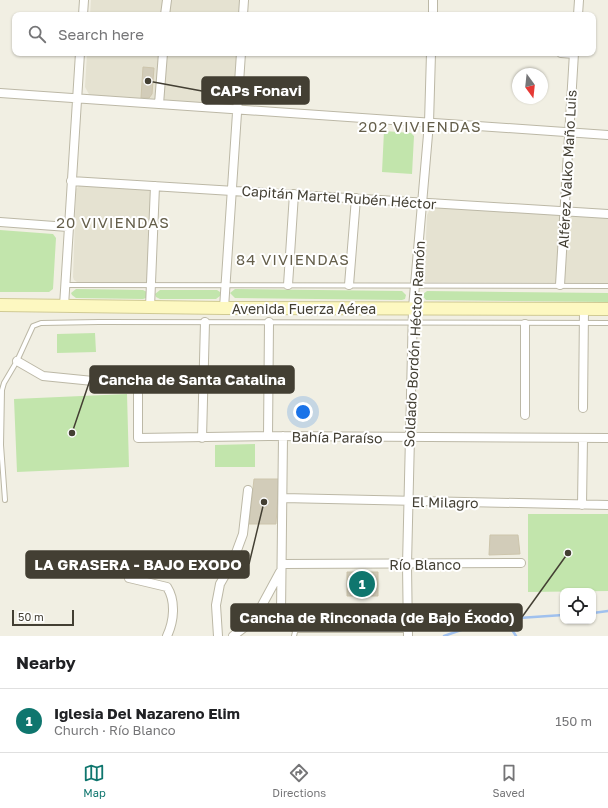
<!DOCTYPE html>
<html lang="en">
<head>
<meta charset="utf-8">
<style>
	body { margin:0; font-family:"Golos Text",sans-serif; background:#f2f2f2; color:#202124 }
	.controls { position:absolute; right:12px; bottom:12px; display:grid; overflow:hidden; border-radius:8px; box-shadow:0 1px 3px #0004 }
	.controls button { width:36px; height:36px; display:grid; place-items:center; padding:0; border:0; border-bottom:1px solid #e0e0e0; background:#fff; color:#202124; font:20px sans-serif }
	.compass { position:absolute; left:512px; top:68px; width:36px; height:36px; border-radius:50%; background:#fff; box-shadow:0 1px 3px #0004; rotate:165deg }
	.scale { position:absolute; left:12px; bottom:10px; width:62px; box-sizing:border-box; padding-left:4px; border:2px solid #433f33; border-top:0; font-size:11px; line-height:14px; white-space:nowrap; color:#433f33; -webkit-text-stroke:3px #fff; paint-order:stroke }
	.you { position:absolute; left:303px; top:412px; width:14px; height:14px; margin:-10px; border:3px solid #fff; border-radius:50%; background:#1a73e8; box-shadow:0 0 0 6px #1a73e833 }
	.badge { display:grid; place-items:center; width:26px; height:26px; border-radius:50%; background:#0f766e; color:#fff; font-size:13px; font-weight:700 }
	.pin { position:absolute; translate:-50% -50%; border:2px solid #fff; box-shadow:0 1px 4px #0006 }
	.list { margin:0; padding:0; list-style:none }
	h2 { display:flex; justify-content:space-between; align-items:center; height:52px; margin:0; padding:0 16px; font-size:17px }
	h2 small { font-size:13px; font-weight:400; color:#757577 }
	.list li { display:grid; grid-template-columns:26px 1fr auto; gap:12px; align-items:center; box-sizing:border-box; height:64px; padding:0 16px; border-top:1px solid #e0e0e0 }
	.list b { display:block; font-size:15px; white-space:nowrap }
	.list p { margin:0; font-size:13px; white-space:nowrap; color:#757577 }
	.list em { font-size:13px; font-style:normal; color:#757577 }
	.icon { flex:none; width:22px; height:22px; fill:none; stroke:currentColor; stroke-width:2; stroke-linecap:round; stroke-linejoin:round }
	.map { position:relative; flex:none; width:608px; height:636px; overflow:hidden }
	.search { position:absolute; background:#fff; box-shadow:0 1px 3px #0004; left:12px; right:12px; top:12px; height:44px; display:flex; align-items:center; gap:10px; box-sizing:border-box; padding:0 14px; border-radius:8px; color:#757577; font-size:15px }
	.sheet { height:116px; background:#fff }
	nav { display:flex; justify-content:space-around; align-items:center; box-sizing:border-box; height:56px; border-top:1px solid #e0e0e0; background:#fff; font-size:11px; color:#757577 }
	nav a { display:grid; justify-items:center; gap:2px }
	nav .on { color:#0f766e }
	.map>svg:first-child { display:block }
	.residential { fill:#e5e2d1 }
	.green { fill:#c2e5ac }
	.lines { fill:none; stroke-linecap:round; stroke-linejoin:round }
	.stream { stroke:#a0c1ee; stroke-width:2.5 }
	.building { fill:#d2ccb9; stroke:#cdc5ac }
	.service-casing { stroke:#bcb8a6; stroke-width:6 }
	.minor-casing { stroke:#bcb8a6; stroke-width:10 }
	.secondary-casing { stroke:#d0ca94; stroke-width:14 }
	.service { stroke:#fff; stroke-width:4 }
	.minor { stroke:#fff; stroke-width:8 }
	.secondary { stroke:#fdf8c1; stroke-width:12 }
	.labels { text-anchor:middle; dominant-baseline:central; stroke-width:4; stroke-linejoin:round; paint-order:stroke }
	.street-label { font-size:14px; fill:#433f33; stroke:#fff }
	.neighbourhood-label { font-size:15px; letter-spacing:1px; fill:#655f4b; stroke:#fff }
	.leader { fill:none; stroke:#433f33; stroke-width:1.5 }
	.callout-dot { fill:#433f33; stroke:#fff; stroke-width:1.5 }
	.callout { fill:#433f33; stroke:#433f33; stroke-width:1.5 }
	.callout-label { font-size:15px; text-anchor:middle; font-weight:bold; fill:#fff }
</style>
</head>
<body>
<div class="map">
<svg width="608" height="636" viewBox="0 0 608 636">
	<rect width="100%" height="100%" fill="#f1efe3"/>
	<path class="residential" d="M 91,0 L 241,0 L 240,15 L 90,15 Z
		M 87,53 L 237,53 L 235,100 L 232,104 L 90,96 L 85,87 Z
		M 80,185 L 151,190 L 152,192 L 147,283 L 77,282 L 74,280 L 73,277 L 76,189 Z
		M 434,207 L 608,218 L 608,283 L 426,282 L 424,280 L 427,215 L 429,211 Z"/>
	<path class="green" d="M 384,131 L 411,133 L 414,136 L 412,174 L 382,172 Z
		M 0,230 L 53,234 L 56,238 L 53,289 L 49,292 L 0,292 Z
		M 76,289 L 143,290 L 147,292 L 146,298 L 143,299 L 76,298 L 72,295 L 71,293 Z
		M 235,289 L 402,291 L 406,295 L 405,299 L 402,300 L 235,298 L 230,293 Z
		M 160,290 L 217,290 L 220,292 L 220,296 L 216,299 L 160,299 L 156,297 L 155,294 Z
		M 427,291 L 608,293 L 608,302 L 426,300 L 422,295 Z
		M 95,333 L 96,352 L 57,353 L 57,334 Z
		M 127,394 L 129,467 L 17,472 L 14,399 Z
		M 255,444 L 255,467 L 215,467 L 215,445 Z
		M 528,514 L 608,514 L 608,591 L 528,592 Z"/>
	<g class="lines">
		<path class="stream" d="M 593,613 L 608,611
			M 505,619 L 516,636
			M 444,636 L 490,620 L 563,615"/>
	</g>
	<path class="building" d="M 143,67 L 154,68 L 152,94 L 149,98 L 141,98 Z
		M 254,479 L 279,479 L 276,524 L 249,524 Z
		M 490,535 L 518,535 L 520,554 L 489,555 Z
		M 347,572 L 378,572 L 378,596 L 347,596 Z"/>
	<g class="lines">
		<defs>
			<path id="service" d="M 65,285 L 608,286
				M 5,500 L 1,445 L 2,390 L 4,383 L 17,361 L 33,326 L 41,323 L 99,322 L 608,323
				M 294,636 L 296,628"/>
			<path id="minor" d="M 83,15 L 84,0
				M 165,15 L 167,0
				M 243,15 L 244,0
				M 433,15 L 433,0
				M 578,15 L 579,0
				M 561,53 L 574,54
				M 0,93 L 608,135
				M 159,104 L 163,53
				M 71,181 L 608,214
				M 0,222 L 68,227
				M 288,285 L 294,194
				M 349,285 L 356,198
				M 560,285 L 574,53
				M 64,306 L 80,53
				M 150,307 L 155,186
				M 224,308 L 241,53
				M 525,324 L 525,415
				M 17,361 L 43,376 L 103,382 L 138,380 L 138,438 L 268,436 L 608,438
				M 583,408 L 584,309
				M 268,436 L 269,322
				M 283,436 L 281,613 C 283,620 288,626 296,628 L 409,628
				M 202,438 L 205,322
				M 283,498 L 608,505
				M 582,505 L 583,438
				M 282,564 L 521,563
				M 129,578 L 167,587 C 176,601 174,621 167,636
				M 218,636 L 216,605 L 220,584 L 233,561 L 243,534 L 248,490
				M 233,636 L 254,620 L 280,572
				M 408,636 L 407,565 L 413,308 L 429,123 L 431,53"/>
			<path id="secondary" d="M 0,305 L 224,308 L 608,309"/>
		</defs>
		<use href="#service" class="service-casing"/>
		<use href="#minor" class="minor-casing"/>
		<use href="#secondary" class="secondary-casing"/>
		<use href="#service" class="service"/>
		<use href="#minor" class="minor"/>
		<use href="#secondary" class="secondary"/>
	</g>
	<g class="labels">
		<g class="street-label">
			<text transform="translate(567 169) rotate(-87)">Alférez Valko Maño Luis</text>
			<text transform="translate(339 197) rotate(4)">Capitán Martel Rubén Héctor</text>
			<text x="304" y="308">Avenida Fuerza Aérea</text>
			<text transform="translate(414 344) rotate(-87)">Soldado Bordón Héctor Ramón</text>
			<text transform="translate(337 437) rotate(1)">Bahía Paraíso</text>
			<text transform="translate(445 502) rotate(1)">El Milagro</text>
			<text x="425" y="564">Río Blanco</text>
		</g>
		<g class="neighbourhood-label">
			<text x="420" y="126">202 VIVIENDAS</text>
			<text x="113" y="222">20 VIVIENDAS</text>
			<text x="293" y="259">84 VIVIENDAS</text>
		</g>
	</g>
	<path class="leader" d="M148 81L202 91M72 433L90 380M264 502L249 564M568 553L522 617"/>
	<g class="callout-dot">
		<circle cx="148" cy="81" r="4"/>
		<circle cx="72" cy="433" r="4"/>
		<circle cx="264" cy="502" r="4"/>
		<circle cx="568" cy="553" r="4"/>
	</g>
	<g class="callout">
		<rect x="202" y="77" width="107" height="27" rx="4"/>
		<rect x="90" y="366" width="204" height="27" rx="4"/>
		<rect x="26" y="551" width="223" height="27" rx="4"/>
		<rect x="231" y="604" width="291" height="27" rx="4"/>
	</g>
	<g class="callout-label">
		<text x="256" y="96">CAPs Fonavi</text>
		<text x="192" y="385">Cancha de Santa Catalina</text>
		<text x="138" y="570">LA GRASERA - BAJO EXODO</text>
		<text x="377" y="623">Cancha de Rinconada (de Bajo Éxodo)</text>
	</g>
</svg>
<div class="controls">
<button><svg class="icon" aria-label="locate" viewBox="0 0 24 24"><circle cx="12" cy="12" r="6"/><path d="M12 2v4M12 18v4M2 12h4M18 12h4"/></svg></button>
</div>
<svg class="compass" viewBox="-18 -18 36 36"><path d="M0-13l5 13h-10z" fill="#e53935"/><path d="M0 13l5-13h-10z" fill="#757577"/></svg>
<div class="scale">50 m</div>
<div class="you"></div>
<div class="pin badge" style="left:362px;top:584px">1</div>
<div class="search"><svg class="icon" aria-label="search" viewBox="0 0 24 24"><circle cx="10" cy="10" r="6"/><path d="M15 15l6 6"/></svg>Search here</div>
</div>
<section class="sheet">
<h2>Nearby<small></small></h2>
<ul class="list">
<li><span class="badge">1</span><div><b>Iglesia Del Nazareno Elim</b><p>Church · Río Blanco</p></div><em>150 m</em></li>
</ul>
</section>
<nav>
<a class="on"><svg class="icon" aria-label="map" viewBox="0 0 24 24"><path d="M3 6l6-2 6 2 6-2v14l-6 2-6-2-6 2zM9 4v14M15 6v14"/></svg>Map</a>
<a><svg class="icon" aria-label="directions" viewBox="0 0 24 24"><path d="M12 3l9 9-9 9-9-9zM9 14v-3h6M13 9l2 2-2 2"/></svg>Directions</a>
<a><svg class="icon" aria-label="saved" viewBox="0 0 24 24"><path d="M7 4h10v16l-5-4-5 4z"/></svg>Saved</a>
</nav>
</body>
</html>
